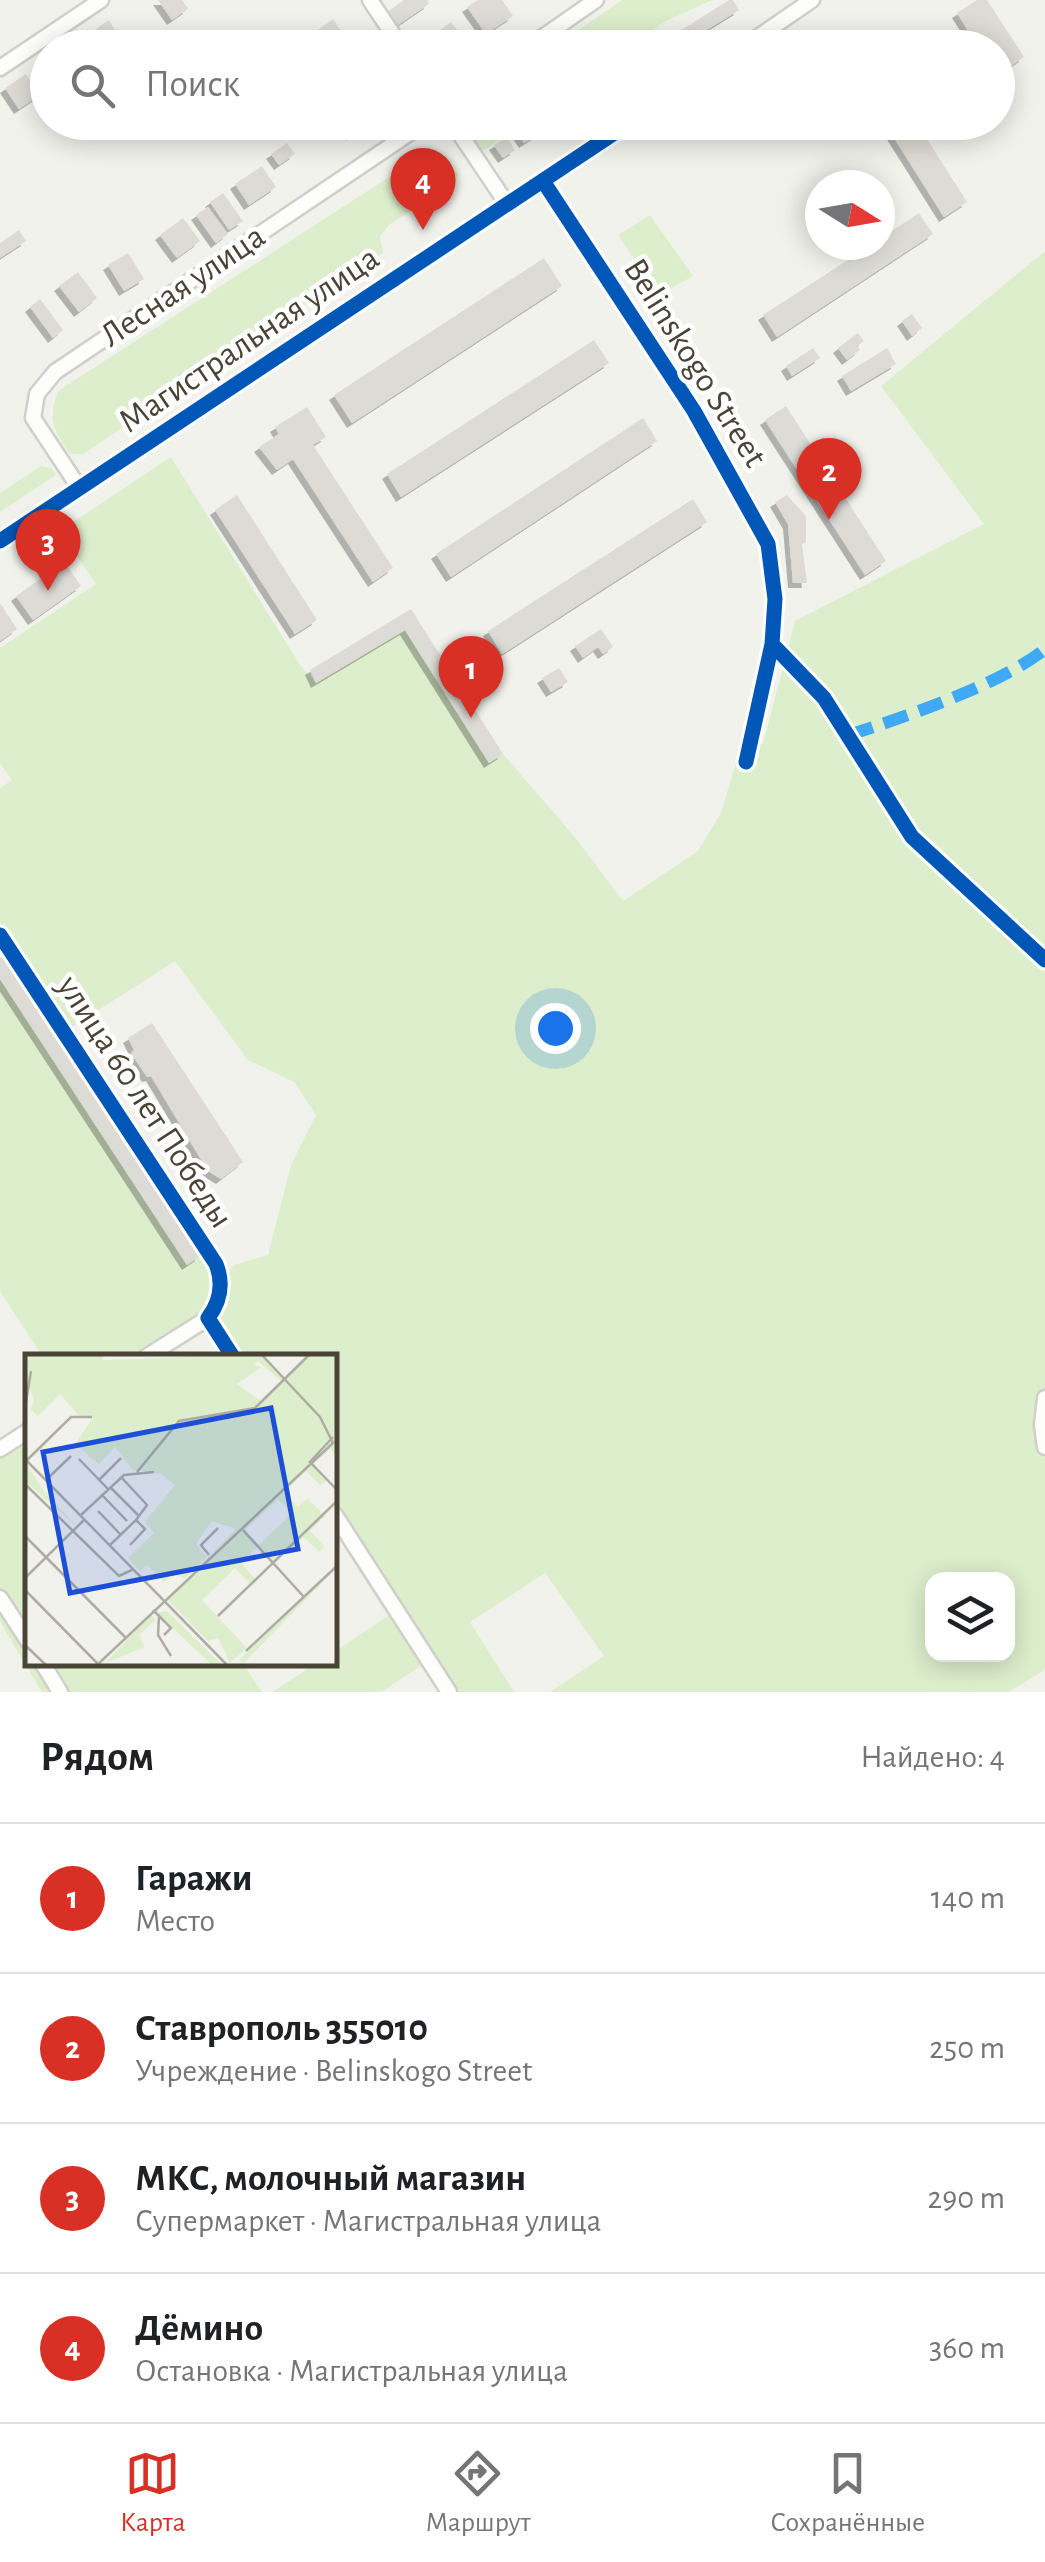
<!DOCTYPE html>
<html lang="ru">
<head>
<meta charset="utf-8">
<style>
	body { margin:0; font-family:"Alegreya Sans",sans-serif; background:#f2f2f2; color:#202124 }
	.controls { position:absolute; right:30px; bottom:30px; display:grid; overflow:hidden; border-radius:20px; box-shadow:0 5px 25px #0003 }
	.controls button { width:90px; height:90px; display:grid; place-items:center; padding:0; border:0; border-bottom:2px solid #e0e0e0; background:#fff; color:#202124; font:50px sans-serif }
	.compass { position:absolute; left:805px; top:170px; width:90px; height:90px; border-radius:50%; background:#fff; box-shadow:0 5px 25px #0003; rotate:101deg }
	.you { position:absolute; left:555px; top:1028px; width:35px; height:35px; margin:-25px; border:8px solid #fff; border-radius:50%; background:#1a73e8; box-shadow:0 0 0 15px #1a73e833 }
	.badge { display:grid; place-items:center; width:65px; height:65px; border-radius:50%; background:#d93025; color:#fff; font-size:32px; font-weight:700 }
	.pin { position:absolute; translate:-50% -82px; filter:drop-shadow(0 2px 5px #0008) }
	.pin::after { content:''; position:absolute; top:52px; width:35px; height:30px; background:inherit; clip-path:polygon(0 0,100% 0,50% 100%) }
	.list { margin:0; padding:0; list-style:none }
	h2 { display:flex; justify-content:space-between; align-items:center; height:130px; margin:0; padding:0 40px; font-size:42px }
	h2 small { font-size:32px; font-weight:400; color:#757577 }
	.list li { display:grid; grid-template-columns:65px 1fr auto; gap:30px; align-items:center; box-sizing:border-box; height:150px; padding:0 40px; border-top:2px solid #e0e0e0 }
	.list b { display:block; font-size:38px; white-space:nowrap }
	.list p { margin:0; font-size:32px; white-space:nowrap; color:#757577 }
	.list em { font-size:32px; font-style:normal; color:#757577 }
	.icon { flex:none; width:55px; height:55px; fill:none; stroke:currentColor; stroke-width:2; stroke-linecap:round; stroke-linejoin:round }
	.map { position:relative; flex:none; width:1045px; height:1692px; overflow:hidden }
	.search { position:absolute; background:#fff; box-shadow:0 5px 25px #0003; left:30px; right:30px; top:30px; height:110px; display:flex; align-items:center; gap:25px; box-sizing:border-box; padding:0 35px; border-radius:55px; color:#757577; font-size:38px }
	.sheet { height:730px; background:#fff }
	nav { display:flex; justify-content:space-around; align-items:center; box-sizing:border-box; height:140px; border-top:2px solid #e0e0e0; background:#fff; font-size:28px; color:#757577 }
	nav a { display:grid; justify-items:center; gap:5px }
	nav .on { color:#d93025 }
	.map>svg:first-child { display:block }
	.green { fill:#dec; fill-rule:evenodd }
	.building { fill:#dcdbd5; filter:url(#shadow) }
	.lines { fill:none; stroke-linecap:round; stroke-linejoin:round }
	.street-casing { stroke:#d0cfca; stroke-width:19 }
	.street { stroke:#fdfdfc; stroke-width:14 }
	.quiet { stroke:#3fa9f5; stroke-width:12; stroke-dasharray:25 12; stroke-linecap:butt }
	.cycleway-casing { stroke:#fff; stroke-width:21 }
	.cycleway { stroke:#0057b8; stroke-width:15 }
	.labels { text-anchor:middle; dominant-baseline:central; stroke-width:9; stroke-linejoin:round; paint-order:stroke }
	.street-label { font-size:35px; fill:#4a4437; stroke:#fff }
	.inset-road { fill:none; stroke:#afaca4; stroke-width:2.5 }
	.view { fill:#1d4ed8; fill-opacity:0.15; stroke:#1d4ed8; stroke-width:5 }
	.inset-edge { fill:none; stroke:#4a4437; stroke-width:5 }
</style>
</head>
<body>
<div class="map">
<svg width="1045" height="1692" viewBox="0 0 1045 1692">
	<defs>
		<filter id="shadow"><feDropShadow dx="-5" dy="5" stdDeviation="0" flood-color="#0004"/></filter>
	</defs>
	<rect width="100%" height="100%" fill="#f2f2ed"/>
	<path class="green" d="M 622,0 L 712,0 L 664,22 L 627,47 L 554,47 Z
		M 486,123 L 521,123 L 485,150 L 479,149 L 470,138 L 474,131 Z
		M 428,152 L 445,156 L 458,175 L 453,186 L 390,224 L 380,236 L 383,253 L 83,454 L 70,454 C 54,431 47,419 58,391 Z
		M 650,215 L 693,276 L 659,295 L 618,235 Z
		M 1045,251 L 1045,1670 L 1008,1692 L 550,1692 L 604,1656 L 545,1573 L 470,1622 L 514,1692 L 440,1692 L 422,1665 L 381,1692 L 272,1692 L 314,1665 L 335,1664 L 335,1651 L 388,1616 L 335,1533 L 335,1357 L 221,1357 L 205,1332 L 165,1357 L 43,1357 L 0,1291 L 0,979 L 187,1264 L 200,1256 L 209,1275 L 228,1274 L 234,1265 L 268,1255 L 291,1165 L 316,1115 L 294,1082 L 248,1060 L 175,961 L 69,1029 L 0,922 L 0,788 L 12,780 L 0,763 L 0,648 L 96,584 L 60,531 L 171,457 L 300,665 L 316,683 L 405,630 L 489,762 L 503,754 L 574,836 L 623,901 L 698,851 L 721,813 L 743,738 L 763,744 L 795,621 L 984,524 L 881,386 ZM 932,1580 L 1008,1580 L 1008,1654 L 932,1654 Z
		M 41,466 L 52,468 L 56,475 L 0,512 L 0,493 Z
		M 27,1424 L 28,1664 L 244,1665 L 262,1692 L 42,1692 L 0,1622 L 0,1441 Z"/>
	<path class="building" d="M 158,0 L 182,0 L 188,9 L 172,20 Z
		M 404,0 L 427,0 L 429,4 L 395,27 L 386,13 Z
		M 478,0 L 502,0 L 513,16 L 486,34 L 467,7 Z
		M 729,0 L 733,0 L 739,10 L 679,47 L 672,36 Z
		M 977,0 L 987,0 L 1024,57 L 998,75 L 998,48 L 979,48 L 957,13 Z
		M 333,19 L 341,31 L 323,44 L 315,32 Z
		M 109,20 L 126,48 L 109,48 L 97,28 Z
		M 451,22 L 469,45 L 417,48 Z
		M 26,74 L 40,95 L 19,109 L 5,88 Z
		M 341,122 L 369,122 L 351,136 Z
		M 533,122 L 557,122 L 524,143 L 517,133 Z
		M 884,122 L 916,122 L 967,202 L 944,217 Z
		M 507,137 L 515,150 L 503,158 L 494,145 Z
		M 287,143 L 295,154 L 279,165 L 271,154 Z
		M 262,166 L 276,187 L 249,205 L 235,184 Z
		M 223,193 L 243,221 L 229,230 L 210,202 Z
		M 208,207 L 228,234 L 216,243 L 196,215 Z
		M 919,213 L 933,234 L 777,337 L 763,315 L 871,245 L 880,245 L 880,239 Z
		M 183,218 L 200,241 L 177,258 L 160,235 Z
		M 19,230 L 26,241 L 0,258 L 0,243 Z
		M 128,253 L 144,279 L 124,291 L 108,265 Z
		M 544,258 L 562,286 L 352,423 L 334,395 Z
		M 78,272 L 97,298 L 79,312 L 59,286 Z
		M 40,299 L 63,330 L 53,338 L 30,307 Z
		M 912,314 L 922,328 L 912,336 L 902,321 Z
		M 858,333 L 864,341 L 857,346 L 860,350 L 847,360 L 838,348 Z
		M 594,340 L 609,363 L 401,497 L 387,474 Z
		M 813,348 L 820,358 L 792,376 L 786,366 Z
		M 887,348 L 896,364 L 851,391 L 842,376 Z
		M 786,406 L 886,561 L 865,575 L 765,420 Z
		M 307,407 L 326,437 L 313,445 L 393,568 L 373,582 L 293,459 L 277,470 L 259,447 L 279,434 L 275,427 Z
		M 643,418 L 657,441 L 451,577 L 436,554 Z
		M 237,495 L 317,620 L 295,634 L 215,510 Z
		M 787,495 L 806,516 L 806,543 L 802,544 L 807,583 L 793,583 L 788,524 L 775,502 Z
		M 693,499 L 707,522 L 502,654 L 488,631 Z
		M 64,562 L 81,586 L 33,620 L 16,596 Z
		M 0,603 L 17,629 L 0,641 Z
		M 411,609 L 503,754 L 489,763 L 405,630 L 316,683 L 310,670 Z
		M 601,629 L 613,647 L 603,654 L 598,647 L 583,658 L 575,646 Z
		M 559,668 L 568,682 L 551,692 L 542,678 Z
		M 4,956 L 200,1256 L 187,1265 L 0,979 L 0,958 Z
		M 152,1023 L 243,1162 L 221,1179 L 208,1171 L 151,1076 L 147,1077 L 131,1053 L 134,1050 L 128,1038 Z"/>
	<g class="lines">
		<defs>
			<path id="street" d="M 370,0 L 402,48
				M 527,48 L 596,0
				M 742,48 L 812,0
				M 0,68 L 101,0
				M 452,122 L 507,204
				M 543,181 L 694,411 L 768,544 L 775,599 L 772,644 L 746,762
				M 80,489 L 33,418 L 37,394 L 55,372 L 426,122
				M 0,541 L 631,122
				M 772,644 L 824,698 L 912,837 L 1045,960
				M 0,935 L 216,1264 C 224,1284 220,1302 208,1318 L 233,1357
				M 146,1357 L 208,1318
				M 1045,1398 L 1042,1425 L 1045,1447
				M 0,1449 L 28,1431
				M 335,1515 L 449,1692
				M 0,1598 L 28,1641
				M 43,1664 L 60,1692"/>
		</defs>
		<use href="#street" class="street-casing"/>
		<use href="#street" class="street"/>
		<path class="quiet" d="M 849,735 C 902,718 1004,683 1045,649"/>
		<defs>
			<path id="cycleway" d="M 543,181 L 694,411 L 768,544 L 775,599 L 772,644 L 746,762
				M 0,541 L 631,122
				M 772,644 L 824,698 L 912,837 L 1045,960
				M 0,935 L 216,1264 C 224,1284 220,1302 208,1318 L 233,1357"/>
		</defs>
		<use href="#cycleway" class="cycleway-casing"/>
		<use href="#cycleway" class="cycleway"/>
	</g>
	<g class="labels">
		<g class="street-label">
			<text transform="translate(183 286) rotate(-34)">Лесная улица</text>
			<text transform="translate(249 340) rotate(-34)">Магистральная улица</text>
			<text transform="translate(695 363) rotate(58)">Belinskogo Street</text>
			<text transform="translate(145 1102) rotate(57)">улица 60 лет Победы</text>
		</g>
	</g>
	<g transform="translate(25 1354)">
		<rect width="312" height="312" fill="#f2f2ed"/>
		<path d="M 0,0 L 77,0 L 78,6 L 237,0 L 260,24 L 280,6 L 275,0 L 312,0 L 312,102 L 305,95 L 289,110 L 301,127 L 295,131 L 281,117 L 259,138 L 273,153 L 282,144 L 300,162 L 285,177 L 299,192 L 294,198 L 279,183 L 248,210 L 232,193 L 216,209 L 232,227 L 227,232 L 210,214 L 177,246 L 222,294 L 205,309 L 193,284 L 183,287 L 142,245 L 211,175 L 187,167 L 171,190 L 182,203 L 159,225 L 150,217 L 139,228 L 122,211 L 115,217 L 103,204 L 129,179 L 120,168 L 150,131 L 136,120 L 108,116 L 90,93 L 74,110 L 50,90 L 68,64 L 53,61 L 35,40 L 13,62 L 6,56 L 0,70 L 9,46 L 5,34 L 0,53 ZM 233,7 L 257,28 L 237,48 L 212,30 L 237,13 L 229,11 ZM 253,145 L 267,159 L 234,191 L 220,176 ZM 0,107 L 18,136 L 51,172 L 0,127 ZM 312,213 L 219,309 L 214,306 ZM 142,257 L 198,312 L 188,312 L 132,259 ZM 126,261 L 131,266 L 114,281 L 120,293 L 80,309 Z" fill="#dec" fill-rule="evenodd"/>
		<path class="inset-road" d="M 0,54 L 6,17M 308,83 L 285,108 L 313,137M 0,105 L 203,312M 54,105 L 83,135M 1,107 L 46,63 L 67,63M 112,118 L 154,67 L 230,54 L 285,0M 96,123 L 122,151 L 111,166M 21,126 L 46,102M 74,126 L 96,104M 0,130 L 94,222 L 109,215M 85,133 L 113,161M 77,141 L 102,167M 73,157 L 95,180M 56,161 L 99,121 L 129,118M 218,176 L 279,243M 0,182 L 100,283M 85,191 L 111,166 L 120,175 L 105,191M 184,201 L 176,191 L 193,174M 0,224 L 59,166M 0,236 L 73,310M 128,256 L 146,274 L 139,281M 193,262 L 313,146M 134,263 L 133,281 L 146,302M 0,291 L 22,312M 221,297 L 313,211M 71,312 L 308,89 L 295,63 L 236,0"/>
		<path class="view" d="M 246,54 L 273,195 L 45,239 L 18,98 Z"/>
		<rect width="312" height="312" class="inset-edge"/>
	</g>
</svg>
<div class="controls">
<button><svg class="icon" aria-label="layers" viewBox="0 0 24 24"><path d="M12 4l9 5-9 5-9-5zM3 14l9 5 9-5"/></svg></button>
</div>
<svg class="compass" viewBox="-18 -18 36 36"><path d="M0-13l5 13h-10z" fill="#e53935"/><path d="M0 13l5-13h-10z" fill="#757577"/></svg>
<div class="you"></div>
<div class="pin badge" style="left:471px;top:718px">1</div>
<div class="pin badge" style="left:829px;top:520px">2</div>
<div class="pin badge" style="left:48px;top:591px">3</div>
<div class="pin badge" style="left:423px;top:230px">4</div>
<div class="search"><svg class="icon" aria-label="search" viewBox="0 0 24 24"><circle cx="10" cy="10" r="6"/><path d="M15 15l6 6"/></svg>Поиск</div>
</div>
<section class="sheet">
<h2>Рядом<small>Найдено: 4</small></h2>
<ul class="list">
<li><span class="badge">1</span><div><b>Гаражи</b><p>Место</p></div><em>140 m</em></li>
<li><span class="badge">2</span><div><b>Ставрополь 355010</b><p>Учреждение · Belinskogo Street</p></div><em>250 m</em></li>
<li><span class="badge">3</span><div><b>МКС, молочный магазин</b><p>Супермаркет · Магистральная улица</p></div><em>290 m</em></li>
<li><span class="badge">4</span><div><b>Дёмино</b><p>Остановка · Магистральная улица</p></div><em>360 m</em></li>
</ul>
</section>
<nav>
<a class="on"><svg class="icon" aria-label="map" viewBox="0 0 24 24"><path d="M3 6l6-2 6 2 6-2v14l-6 2-6-2-6 2zM9 4v14M15 6v14"/></svg>Карта</a>
<a><svg class="icon" aria-label="directions" viewBox="0 0 24 24"><path d="M12 3l9 9-9 9-9-9zM9 14v-3h6M13 9l2 2-2 2"/></svg>Маршрут</a>
<a><svg class="icon" aria-label="saved" viewBox="0 0 24 24"><path d="M7 4h10v16l-5-4-5 4z"/></svg>Сохранённые</a>
</nav>
</body>
</html>
